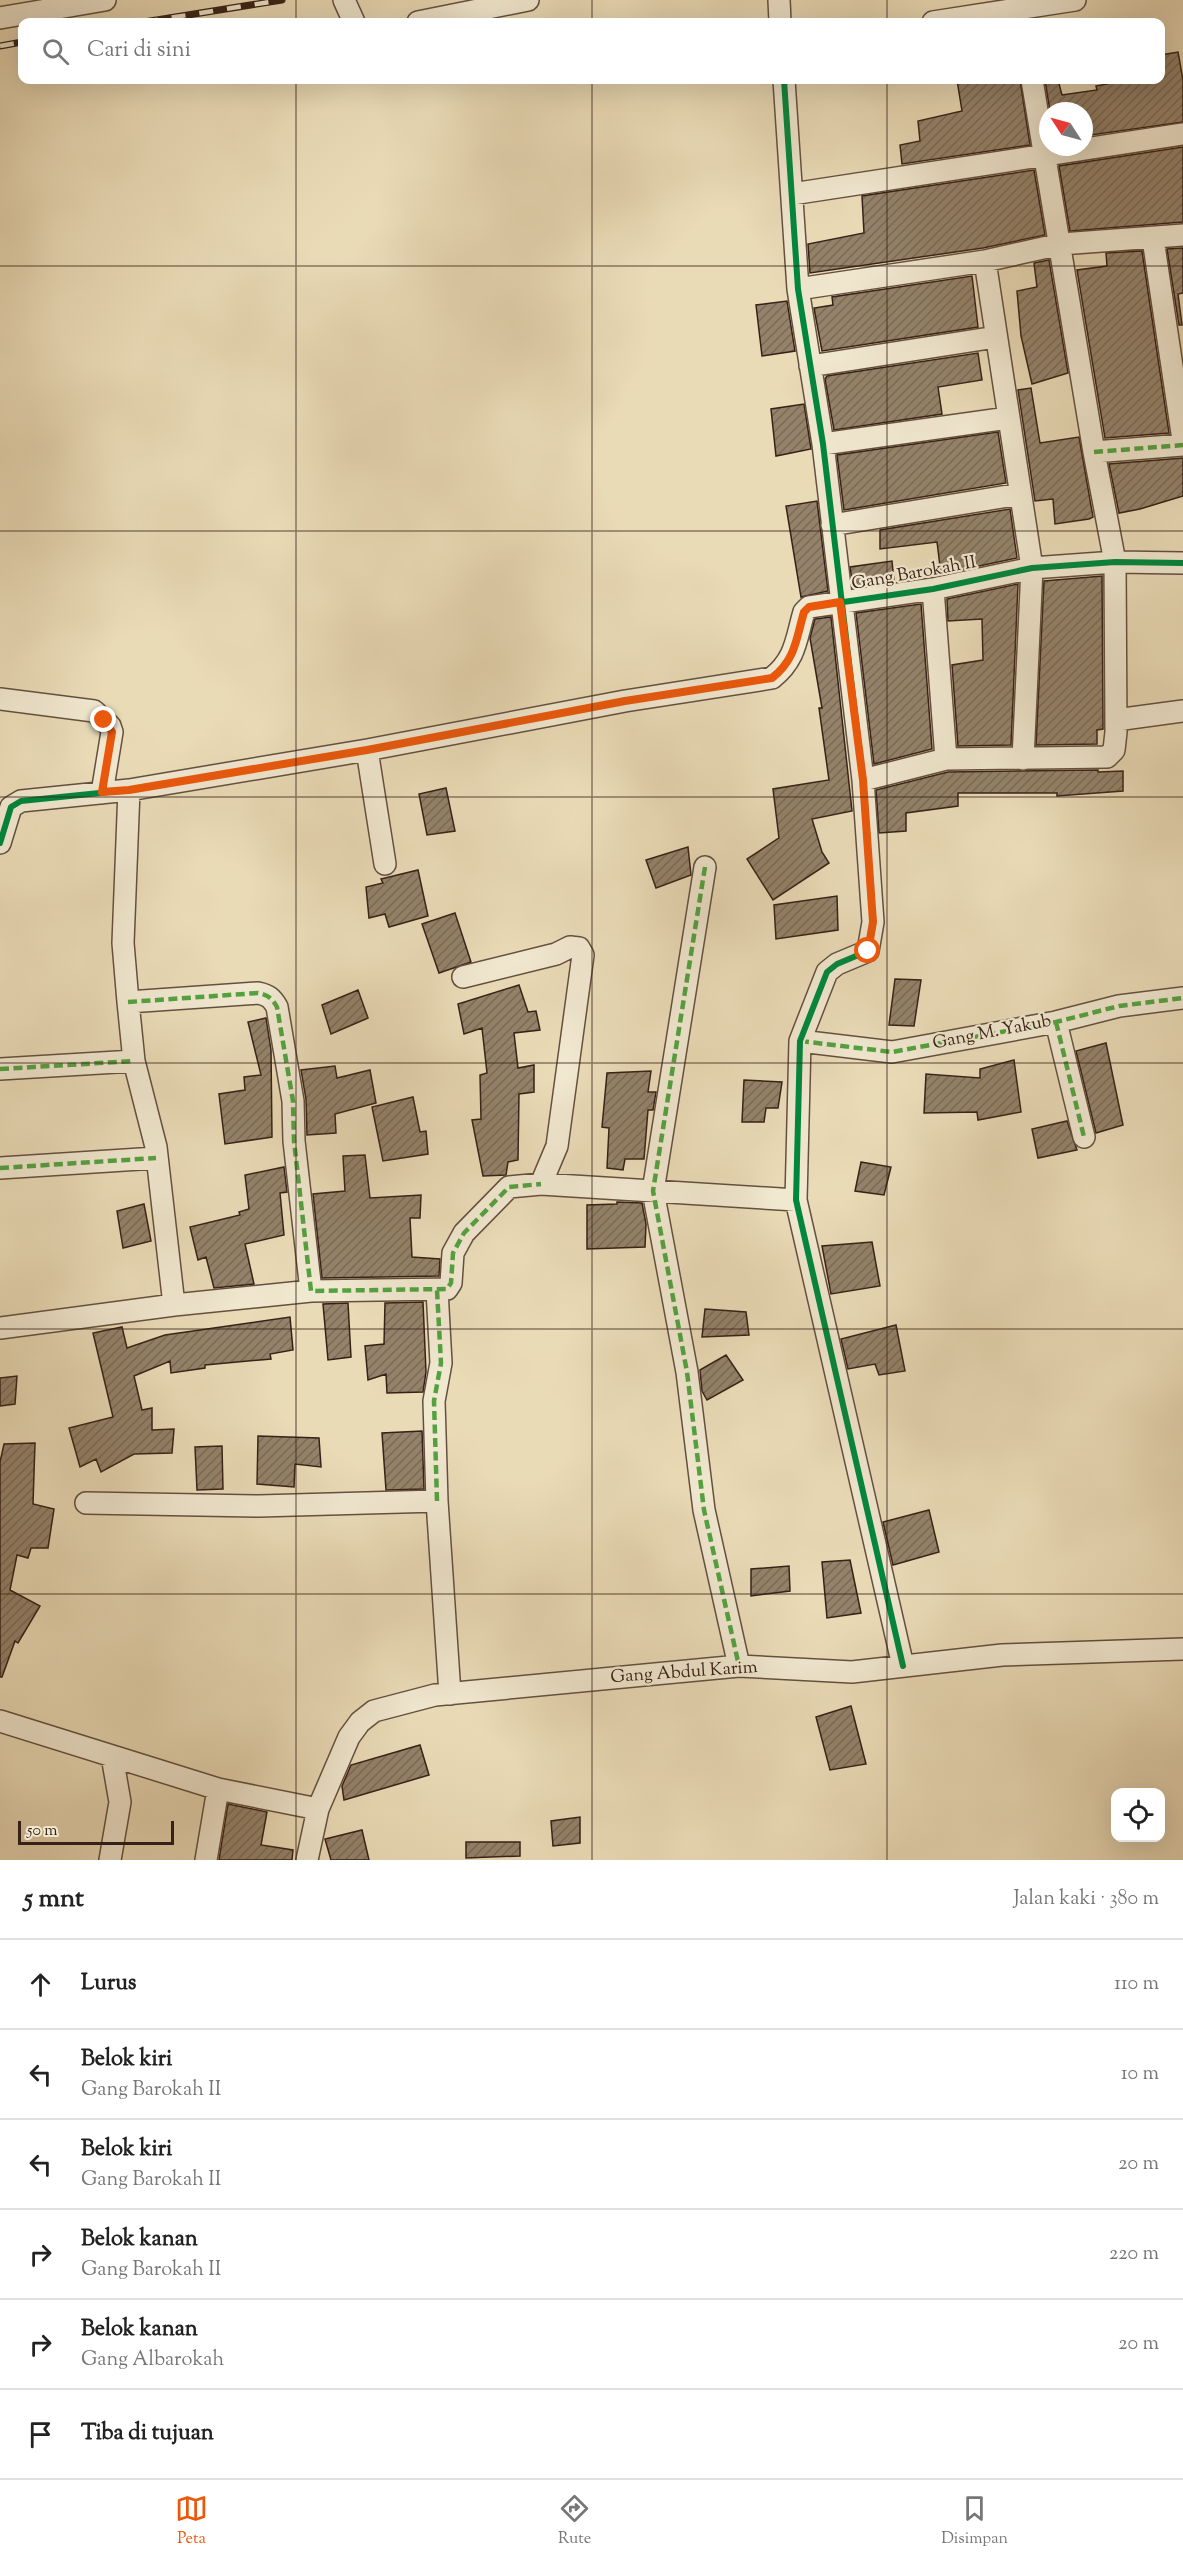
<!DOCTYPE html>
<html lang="id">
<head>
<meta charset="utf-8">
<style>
	body { margin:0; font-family:"Sorts Mill Goudy",serif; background:#f2f2f2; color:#222 }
	.controls { position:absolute; right:18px; bottom:18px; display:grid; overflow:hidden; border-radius:12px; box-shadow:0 6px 24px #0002 }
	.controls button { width:54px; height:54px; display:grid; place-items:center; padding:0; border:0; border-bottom:2px solid #e0e0e0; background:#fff; color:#222; font:30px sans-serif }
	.compass { position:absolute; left:1039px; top:102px; width:54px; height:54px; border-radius:50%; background:#fff; box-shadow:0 6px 24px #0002; rotate:306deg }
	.scale { position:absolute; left:18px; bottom:15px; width:156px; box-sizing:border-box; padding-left:6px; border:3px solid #372117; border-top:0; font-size:16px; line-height:21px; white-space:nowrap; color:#372117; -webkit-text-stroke:4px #f1e8d0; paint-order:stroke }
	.stop { position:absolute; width:18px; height:18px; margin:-14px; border:4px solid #ea580c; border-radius:50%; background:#fff }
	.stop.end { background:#ea580c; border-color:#fff; box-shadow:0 2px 6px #0008 }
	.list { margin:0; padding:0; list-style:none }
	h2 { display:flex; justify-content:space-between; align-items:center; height:78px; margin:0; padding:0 24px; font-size:26px }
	h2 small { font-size:20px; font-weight:400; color:#767676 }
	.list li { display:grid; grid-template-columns:39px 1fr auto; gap:18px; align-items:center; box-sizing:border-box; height:90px; padding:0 24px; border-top:2px solid #e0e0e0 }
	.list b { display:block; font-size:22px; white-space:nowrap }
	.list p { margin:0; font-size:20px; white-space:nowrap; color:#767676 }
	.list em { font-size:20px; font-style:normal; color:#767676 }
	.icon { flex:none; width:33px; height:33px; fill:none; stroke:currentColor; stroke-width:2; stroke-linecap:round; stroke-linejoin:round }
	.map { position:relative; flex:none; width:1183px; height:1860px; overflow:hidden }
	.search { position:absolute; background:#fff; box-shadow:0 6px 24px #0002; left:18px; right:18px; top:18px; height:66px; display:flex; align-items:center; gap:15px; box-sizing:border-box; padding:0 21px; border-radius:12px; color:#767676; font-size:22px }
	.sheet { height:618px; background:#fff }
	nav { display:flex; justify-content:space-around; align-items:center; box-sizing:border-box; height:84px; border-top:2px solid #e0e0e0; background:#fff; font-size:16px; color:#767676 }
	nav a { display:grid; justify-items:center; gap:3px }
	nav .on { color:#ea580c }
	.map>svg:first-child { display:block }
	.building { fill:url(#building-hatch); stroke:#372117; stroke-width:1.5 }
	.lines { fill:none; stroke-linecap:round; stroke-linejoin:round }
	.street-casing { stroke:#64503f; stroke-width:24 }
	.street { stroke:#f1e8d0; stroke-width:21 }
	.rail-casing { stroke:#372117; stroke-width:7 }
	.rail { stroke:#f1e8d0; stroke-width:4.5; stroke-dasharray:14; stroke-linecap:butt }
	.quiet { stroke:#53a240; stroke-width:4.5; stroke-dasharray:9 4.5; stroke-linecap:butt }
	.cycleway-casing { stroke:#f1e8d0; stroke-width:10 }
	.cycleway { stroke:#00873e; stroke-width:6 }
	.route { stroke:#ea580c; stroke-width:8 }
	.grid { fill:none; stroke:#372117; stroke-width:1.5; stroke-opacity:0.55 }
	.labels { text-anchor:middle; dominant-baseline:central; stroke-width:4.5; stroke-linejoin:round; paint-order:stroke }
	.street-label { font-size:18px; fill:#372117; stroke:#f1e8d0 }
</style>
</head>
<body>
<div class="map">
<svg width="1183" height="1860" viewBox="0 0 1183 1860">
	<defs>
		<pattern id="building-hatch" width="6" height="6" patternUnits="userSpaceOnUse" patternTransform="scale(1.5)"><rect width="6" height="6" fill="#94826a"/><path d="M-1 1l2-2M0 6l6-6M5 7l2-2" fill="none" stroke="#7a6a56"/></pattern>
	</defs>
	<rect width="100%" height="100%" fill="#eadbb7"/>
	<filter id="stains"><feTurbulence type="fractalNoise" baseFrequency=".00333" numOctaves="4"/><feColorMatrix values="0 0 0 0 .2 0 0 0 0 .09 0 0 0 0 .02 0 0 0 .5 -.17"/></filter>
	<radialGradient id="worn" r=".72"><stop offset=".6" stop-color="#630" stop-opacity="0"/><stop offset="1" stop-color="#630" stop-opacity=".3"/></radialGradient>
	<path class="building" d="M 1178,52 L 1183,80 L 1183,122 L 1084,136 L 1084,111 L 1050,111 L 1045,80 L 1058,80 L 1062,95 L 1097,90 L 1096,86 L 1127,80 L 1161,80 L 1161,55 Z
		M 957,80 L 1020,80 L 1030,145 L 902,164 L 900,145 L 920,141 L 918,121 L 962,111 Z
		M 1183,147 L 1183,222 L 1070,231 L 1059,166 Z
		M 1034,170 L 1045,235 L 983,248 L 810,273 L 808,244 L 864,233 L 862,196 Z
		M 1183,248 L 1183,293 L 1178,294 L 1182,325 L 1179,325 L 1167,249 Z
		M 1142,251 L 1169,433 L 1105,438 L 1077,270 L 1107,266 L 1106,253 Z
		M 1049,260 L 1068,373 L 1032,384 L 1021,336 L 1017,291 L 1037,287 L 1034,263 Z
		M 972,276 L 978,327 L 822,351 L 814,308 L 833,305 L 832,297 Z
		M 787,301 L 795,351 L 762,356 L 756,305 Z
		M 978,353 L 982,380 L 938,387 L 942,414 L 834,430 L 825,379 L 827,376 Z
		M 1031,388 L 1040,443 L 1079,437 L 1093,517 L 1089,519 L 1055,524 L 1053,499 L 1035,501 L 1018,390 Z
		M 804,404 L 811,449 L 776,456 L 771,409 Z
		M 998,432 L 1006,483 L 844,510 L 837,455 Z
		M 1183,458 L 1183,496 L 1140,509 L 1119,513 L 1109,464 Z
		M 817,501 L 828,591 L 801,597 L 786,506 Z
		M 1010,509 L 1017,558 L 941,574 L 937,542 L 880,549 L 880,530 Z
		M 892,561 L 894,582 L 853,588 L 850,567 Z
		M 1102,576 L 1103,729 L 1097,730 L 1097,744 L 1036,745 L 1044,581 Z
		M 1018,584 L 1011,745 L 958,746 L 952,665 L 983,660 L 982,619 L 948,621 L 947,599 Z
		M 921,604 L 932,749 L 874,764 L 856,613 Z
		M 831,617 L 852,811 L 812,819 L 822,852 L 829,863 L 773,900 L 747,859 L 779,838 L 773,789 L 829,780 L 819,708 L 822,708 L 810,638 L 815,619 Z
		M 1098,770 L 1098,772 L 1123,771 L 1123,791 L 1057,796 L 1057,793 L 958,793 L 958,806 L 906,813 L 906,831 L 879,833 L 876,790 L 948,772 Z
		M 446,788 L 455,831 L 427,835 L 419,794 Z
		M 688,847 L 691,875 L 656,888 L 646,860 Z
		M 418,870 L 428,916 L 389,927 L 385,914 L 369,918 L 366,887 L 383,883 L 381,879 Z
		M 837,896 L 838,930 L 776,939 L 774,905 Z
		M 455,913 L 471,962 L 439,973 L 422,924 Z
		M 895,979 L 921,980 L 914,1026 L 889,1025 Z
		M 519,985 L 528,1012 L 536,1011 L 540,1030 L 514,1033 L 518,1068 L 534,1065 L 534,1092 L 519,1094 L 518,1160 L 508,1162 L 506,1175 L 483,1176 L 472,1120 L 481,1119 L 480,1075 L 487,1073 L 482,1028 L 464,1034 L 458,1004 Z
		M 358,990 L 368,1018 L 331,1034 L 322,1005 Z
		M 266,1018 L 271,1050 L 272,1137 L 225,1144 L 219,1094 L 245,1090 L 244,1077 L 261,1075 L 248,1022 Z
		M 1106,1043 L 1123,1125 L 1096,1133 L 1076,1051 Z
		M 1014,1060 L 1021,1112 L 978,1120 L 977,1112 L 924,1113 L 926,1074 L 980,1078 L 980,1069 Z
		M 335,1066 L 337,1078 L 370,1070 L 376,1103 L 335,1114 L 336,1133 L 307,1135 L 306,1099 L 301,1070 Z
		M 651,1071 L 648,1092 L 656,1092 L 653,1110 L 648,1110 L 644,1159 L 625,1159 L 623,1170 L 607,1168 L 609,1128 L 602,1127 L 607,1073 Z
		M 744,1080 L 782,1082 L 778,1108 L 766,1108 L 764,1122 L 742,1122 Z
		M 413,1097 L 420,1132 L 426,1131 L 428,1154 L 383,1161 L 372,1107 Z
		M 1067,1121 L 1077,1150 L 1038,1158 L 1032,1129 Z
		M 365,1155 L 370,1198 L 421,1195 L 420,1218 L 410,1218 L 412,1257 L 440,1259 L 439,1276 L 322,1278 L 313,1194 L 345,1191 L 343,1156 Z
		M 861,1162 L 891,1167 L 884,1195 L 855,1191 Z
		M 284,1167 L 287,1192 L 280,1193 L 284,1235 L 245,1244 L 254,1284 L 214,1288 L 206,1257 L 198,1260 L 190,1227 L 240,1215 L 239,1212 L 249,1209 L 245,1175 Z
		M 617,1202 L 642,1203 L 646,1224 L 645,1247 L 587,1249 L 587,1205 L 617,1204 Z
		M 144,1204 L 151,1241 L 123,1248 L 117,1211 Z
		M 872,1242 L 880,1286 L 831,1294 L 822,1246 Z
		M 423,1302 L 426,1372 L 423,1392 L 387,1393 L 386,1374 L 368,1380 L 365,1346 L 384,1344 L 385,1303 Z
		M 348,1303 L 351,1357 L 328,1360 L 323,1304 Z
		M 705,1309 L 746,1312 L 749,1335 L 702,1337 Z
		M 290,1317 L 293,1350 L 270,1354 L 271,1359 L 205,1365 L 205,1368 L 171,1373 L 170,1361 L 134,1376 L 142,1410 L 152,1408 L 152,1430 L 174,1429 L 172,1453 L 134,1454 L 101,1472 L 96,1459 L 80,1467 L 69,1428 L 113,1417 L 93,1333 L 122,1327 L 127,1348 L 165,1335 Z
		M 896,1325 L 905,1371 L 879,1375 L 875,1364 L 848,1369 L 841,1339 Z
		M 726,1355 L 743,1380 L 707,1400 L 702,1391 L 700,1370 Z
		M 17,1376 L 15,1404 L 0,1406 L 0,1378 Z
		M 422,1431 L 424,1489 L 386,1490 L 382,1433 Z
		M 258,1436 L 319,1438 L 321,1467 L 295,1464 L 294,1487 L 257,1484 Z
		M 35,1443 L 33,1504 L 54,1509 L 48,1548 L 31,1548 L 28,1558 L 17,1555 L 10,1590 L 40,1606 L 18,1643 L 15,1641 L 2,1677 L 0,1677 L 0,1462 L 4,1444 Z
		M 222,1446 L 223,1489 L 197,1490 L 195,1447 Z
		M 929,1510 L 939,1552 L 893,1565 L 883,1522 Z
		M 850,1560 L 861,1613 L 827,1618 L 822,1562 Z
		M 789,1566 L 790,1591 L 751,1596 L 751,1569 Z
		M 851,1706 L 866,1764 L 830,1770 L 816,1717 Z
		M 420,1745 L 429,1775 L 344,1800 L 342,1786 L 351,1765 Z
		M 228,1804 L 267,1812 L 261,1845 L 293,1850 L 292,1860 L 219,1860 Z
		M 580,1817 L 580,1843 L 553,1846 L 551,1821 Z
		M 362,1830 L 369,1860 L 331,1860 L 325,1839 Z
		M 466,1842 L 520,1842 L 520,1856 L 466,1858 Z"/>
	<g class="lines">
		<defs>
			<path id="street" d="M 344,0 L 354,22
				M 779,0 L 780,22
				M 0,18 L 105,0
				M 418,22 L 528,0
				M 933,22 L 1075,0
				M 784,80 L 798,289 L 823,444 L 863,780 L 873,922 L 868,951 L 837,964 L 827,972 L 800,1041 L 796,1200 L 903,1666
				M 792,194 L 1183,134
				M 1153,239 L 1183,440
				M 985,261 L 1032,568 L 1023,759
				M 798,289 L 985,261 L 1061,244 L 1183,235
				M 810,366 L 996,337
				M 823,444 L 1008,418
				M 1094,452 L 1183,445
				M 832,525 L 1020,494
				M 933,589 L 946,759
				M 0,699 L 94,711 L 110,726 L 112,732 L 102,793
				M 1116,720 L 1183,711
				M 367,750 L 385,864
				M 863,780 L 946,759 L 1107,757 L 1114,750 L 1116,732 L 1115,562 L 1094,452 L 1032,80
				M 129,790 L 123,943 L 128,1002 L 134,1061 L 156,1147 L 174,1305
				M 0,843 L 11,807 L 21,801 L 129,790 L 367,750 L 625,701 L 772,678 C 796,659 796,639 804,612 L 809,607 L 933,589 L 1032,568 L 1115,562 L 1183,563
				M 705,867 L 653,1191 L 687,1372 L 704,1510 L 739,1666
				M 463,977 L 556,954 L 570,947 L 579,948 L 583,955 L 557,1146 L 541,1184
				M 128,1002 L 258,993 C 268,995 272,998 277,1007 L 293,1101 L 294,1141 L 311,1291
				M 1056,1022 L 1084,1137
				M 800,1041 L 892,1052 L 1056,1022 L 1119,1006 L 1183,998
				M 0,1069 L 134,1061
				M 0,1168 L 156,1158
				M 437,1290 L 441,1363 L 434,1401 L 437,1501 L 450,1694
				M 0,1328 L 174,1305 L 311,1291 L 447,1289 L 451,1283 L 453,1253 L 464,1233 L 509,1187 L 541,1184 L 796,1200
				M 86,1503 L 259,1506 L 437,1501
				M 0,1721 L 218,1789 L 318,1809
				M 110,1860 L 120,1802 L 112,1756
				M 206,1860 L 218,1789
				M 307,1860 L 318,1809 L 349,1737 L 360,1722 L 374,1711 L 435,1695 L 739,1666 L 852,1672 L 1002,1655 L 1183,1649"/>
		</defs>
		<use href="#street" class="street-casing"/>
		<use href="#street" class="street"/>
		<defs>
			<path id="rail" d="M 144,22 L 282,0
				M 0,46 L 22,42"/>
		</defs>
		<use href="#rail" class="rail-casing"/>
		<use href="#rail" class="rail"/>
		<path class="quiet" d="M 1094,452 L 1183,445
			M 705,867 L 653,1191 L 687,1372 L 704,1510 L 739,1666
			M 128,1002 L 258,993 C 268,995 272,998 277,1007 L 293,1101 L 294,1141 L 311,1291 L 447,1289 L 451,1283 L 453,1253 L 464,1233 L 509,1187 L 541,1184
			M 1056,1022 L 1084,1137
			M 800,1041 L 892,1052 L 1056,1022 L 1119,1006 L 1183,998
			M 0,1069 L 134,1061
			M 0,1168 L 156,1158
			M 437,1501 L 434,1401 L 441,1363 L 437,1290"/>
		<defs>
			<path id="cycleway" d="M 784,80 L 798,289 L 823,444 L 863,780 L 873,922 L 868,951 L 837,964 L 827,972 L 800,1041 L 796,1200 L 903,1666
				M 0,843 L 11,807 L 21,801 L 129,790 L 367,750 L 625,701 L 772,678 C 796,659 796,639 804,612 L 809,607 L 933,589 L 1032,568 L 1115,562 L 1183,563"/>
		</defs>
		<use href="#cycleway" class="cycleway-casing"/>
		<use href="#cycleway" class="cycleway"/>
	</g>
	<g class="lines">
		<path class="route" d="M 104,720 L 112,732 L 102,792 L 129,790 L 367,750 L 625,701 L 772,678 C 796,659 796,639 804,612 L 809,607 L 840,602 L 863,780 L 873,922 L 868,951"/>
	</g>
	<path class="grid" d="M 296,0 L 296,22M 592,0 L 592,22M 887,0 L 887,22M 296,80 L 296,1860M 592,80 L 592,1860M 887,80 L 887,1860M 0,266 L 1183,266M 0,531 L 1183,531M 0,797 L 1183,797M 0,1063 L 1183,1063M 0,1329 L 1183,1329M 0,1594 L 1183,1594"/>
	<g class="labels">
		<g class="street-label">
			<text transform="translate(914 574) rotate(-10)">Gang Barokah II</text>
			<text transform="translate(992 1033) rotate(-11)">Gang M. Yakub</text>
			<text transform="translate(684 1673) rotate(-4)">Gang Abdul Karim</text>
		</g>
	</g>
	<rect width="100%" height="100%" filter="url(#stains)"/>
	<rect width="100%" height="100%" fill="url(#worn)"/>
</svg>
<div class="controls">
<button><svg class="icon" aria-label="locate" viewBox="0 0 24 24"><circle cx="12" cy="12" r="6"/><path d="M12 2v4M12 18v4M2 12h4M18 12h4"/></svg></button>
</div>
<svg class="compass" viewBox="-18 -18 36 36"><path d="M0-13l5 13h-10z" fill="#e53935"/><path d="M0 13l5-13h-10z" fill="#767676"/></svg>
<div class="scale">50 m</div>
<div class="stop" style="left:868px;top:951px"></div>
<div class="stop end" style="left:104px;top:720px"></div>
<div class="search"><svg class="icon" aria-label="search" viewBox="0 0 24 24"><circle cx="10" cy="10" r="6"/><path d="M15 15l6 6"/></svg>Cari di sini</div>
</div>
<section class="sheet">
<h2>5 mnt<small>Jalan kaki · 380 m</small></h2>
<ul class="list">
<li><svg class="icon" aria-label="ahead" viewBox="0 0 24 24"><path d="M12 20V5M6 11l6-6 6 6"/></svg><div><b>Lurus</b></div><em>110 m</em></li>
<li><svg class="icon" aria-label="left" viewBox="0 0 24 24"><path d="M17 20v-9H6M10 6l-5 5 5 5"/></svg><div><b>Belok kiri</b><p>Gang Barokah II</p></div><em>10 m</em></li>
<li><svg class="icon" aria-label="left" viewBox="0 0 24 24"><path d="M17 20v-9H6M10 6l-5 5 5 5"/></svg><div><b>Belok kiri</b><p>Gang Barokah II</p></div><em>20 m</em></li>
<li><svg class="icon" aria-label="right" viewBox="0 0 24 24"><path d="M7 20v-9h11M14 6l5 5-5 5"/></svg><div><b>Belok kanan</b><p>Gang Barokah II</p></div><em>220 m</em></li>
<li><svg class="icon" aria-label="right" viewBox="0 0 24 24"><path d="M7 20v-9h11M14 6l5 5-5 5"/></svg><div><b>Belok kanan</b><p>Gang Albarokah</p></div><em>20 m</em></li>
<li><svg class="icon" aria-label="arrive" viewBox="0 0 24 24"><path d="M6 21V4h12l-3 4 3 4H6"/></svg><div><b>Tiba di tujuan</b></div></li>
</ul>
</section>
<nav>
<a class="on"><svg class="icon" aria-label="map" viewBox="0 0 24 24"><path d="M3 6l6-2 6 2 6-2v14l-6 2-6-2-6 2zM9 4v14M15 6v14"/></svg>Peta</a>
<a><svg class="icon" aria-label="directions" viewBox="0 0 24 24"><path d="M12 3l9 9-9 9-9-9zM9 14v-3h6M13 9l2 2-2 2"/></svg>Rute</a>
<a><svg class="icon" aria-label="saved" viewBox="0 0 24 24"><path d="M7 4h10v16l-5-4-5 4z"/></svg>Disimpan</a>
</nav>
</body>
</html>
